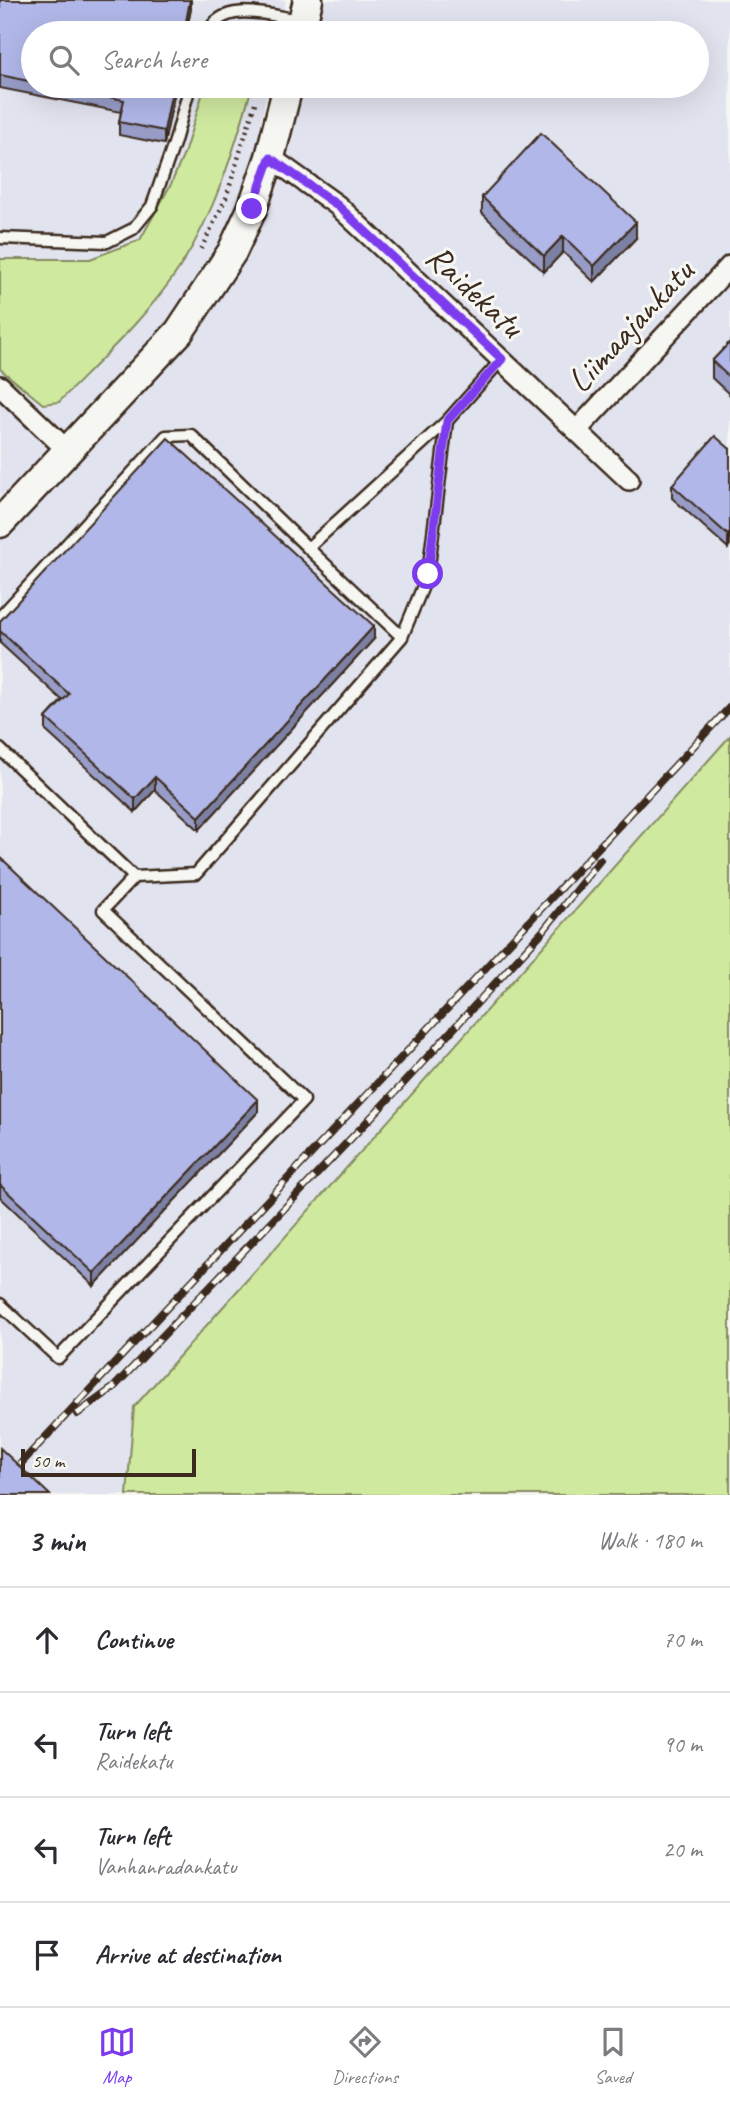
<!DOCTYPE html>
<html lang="en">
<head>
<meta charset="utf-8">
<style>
	body { margin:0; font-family:Caveat,sans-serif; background:#f2f2f3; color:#2b2b33 }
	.scale { position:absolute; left:21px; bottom:18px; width:175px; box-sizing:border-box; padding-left:7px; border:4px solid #3b2a1e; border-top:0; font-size:19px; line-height:24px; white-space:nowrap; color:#3b2a1e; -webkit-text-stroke:5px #f6f6f2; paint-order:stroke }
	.stop { position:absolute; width:21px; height:21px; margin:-16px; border:5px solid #7c3aed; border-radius:50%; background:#fff }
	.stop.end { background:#7c3aed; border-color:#fff; box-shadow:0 2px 7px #0008 }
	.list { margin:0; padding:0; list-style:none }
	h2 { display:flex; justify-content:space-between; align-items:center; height:91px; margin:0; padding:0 28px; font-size:30px }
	h2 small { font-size:23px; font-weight:400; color:#7c7c81 }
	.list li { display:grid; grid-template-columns:46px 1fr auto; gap:21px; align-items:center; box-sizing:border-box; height:105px; padding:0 28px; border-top:2px solid #e1e1e2 }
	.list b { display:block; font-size:26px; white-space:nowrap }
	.list p { margin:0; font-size:23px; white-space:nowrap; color:#7c7c81 }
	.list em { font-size:23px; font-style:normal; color:#7c7c81 }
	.icon { flex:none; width:38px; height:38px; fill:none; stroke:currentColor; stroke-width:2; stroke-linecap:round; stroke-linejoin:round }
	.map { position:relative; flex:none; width:730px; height:1495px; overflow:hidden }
	.search { position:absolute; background:#fff; box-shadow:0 7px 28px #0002; left:21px; right:21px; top:21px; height:77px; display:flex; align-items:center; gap:18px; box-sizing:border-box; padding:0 24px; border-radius:38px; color:#7c7c81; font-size:26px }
	.sheet { height:511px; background:#fff }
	nav { display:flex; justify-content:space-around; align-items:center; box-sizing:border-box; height:98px; border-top:2px solid #e1e1e2; background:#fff; font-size:19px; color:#7c7c81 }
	nav a { display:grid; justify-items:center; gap:4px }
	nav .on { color:#7c3aed }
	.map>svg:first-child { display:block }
	.built { fill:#e1e3ef }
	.green { fill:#cfe99f; stroke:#858a5e; stroke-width:2 }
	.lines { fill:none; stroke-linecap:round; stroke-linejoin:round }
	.lane-casing { stroke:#3b2a1e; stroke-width:15 }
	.street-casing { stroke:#3b2a1e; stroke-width:24 }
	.secondary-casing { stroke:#3b2a1e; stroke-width:33 }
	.path { stroke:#3b2a1e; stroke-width:4.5; stroke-dasharray:2 5; stroke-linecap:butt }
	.lane { stroke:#f6f6f2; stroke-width:10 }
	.street { stroke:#f6f6f2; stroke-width:19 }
	.secondary { stroke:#f6f6f2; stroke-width:28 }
	.rail-casing { stroke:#3b2a1e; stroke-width:8 }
	.rail { stroke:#f6f6f2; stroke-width:5; stroke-dasharray:16; stroke-linecap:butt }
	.wall { fill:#989dc8; stroke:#3b2a1e; stroke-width:2 }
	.shaded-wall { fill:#7c80a2; stroke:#3b2a1e; stroke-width:2 }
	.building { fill:#b1b7e8; stroke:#3b2a1e; stroke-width:2 }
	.route { stroke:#7c3aed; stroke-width:9 }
	.labels { text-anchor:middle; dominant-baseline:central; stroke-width:6; stroke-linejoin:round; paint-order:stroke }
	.street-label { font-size:35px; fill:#3b2a1e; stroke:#f6f6f2 }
</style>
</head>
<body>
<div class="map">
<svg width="730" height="1495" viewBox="0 0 730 1495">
	<rect width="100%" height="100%" fill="#f6f6f2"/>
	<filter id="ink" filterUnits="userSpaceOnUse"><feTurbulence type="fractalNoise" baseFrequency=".0143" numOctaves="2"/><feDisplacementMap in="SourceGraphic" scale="14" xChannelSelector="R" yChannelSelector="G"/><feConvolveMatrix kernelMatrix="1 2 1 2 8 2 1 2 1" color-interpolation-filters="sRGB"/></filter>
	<g filter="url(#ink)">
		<path class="built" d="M 0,0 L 286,0 L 279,33 L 247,31 L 241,33 L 33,33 L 33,86 L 205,86 L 184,154 L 171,184 L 140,240 L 90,259 L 0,259 Z
			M 322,0 L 730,0 L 730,736 L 134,1407 L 127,1495 L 0,1495 L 0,369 L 23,390 L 59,402 L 131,329 L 178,270 L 232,152 L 252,86 L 268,86 L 260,126 L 288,148 L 302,86 L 697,86 L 697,33 L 314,33 Z"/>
		<path class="green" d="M 205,86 L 252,86 C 235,148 214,216 178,270 C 145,319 100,360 59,402 L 43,404 L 0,369 L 0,259 L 90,259 L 140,240 L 171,184 L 184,154 Z
			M 730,736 L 730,1495 L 127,1495 L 134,1407 Z"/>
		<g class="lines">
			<defs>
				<path id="lane" d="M 208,33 C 222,0 269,15 299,20
					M 0,238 L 107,242 L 133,229 L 152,206 L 175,141 L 190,86
					M 0,617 L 166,436 L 191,435 L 308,548
					M 402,637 L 308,548 L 447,421
					M 0,749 L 134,877 L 103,910 L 304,1100 L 58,1358 L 0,1304
					M 134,877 L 196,874 L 402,637 L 428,574 L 447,421 L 502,359"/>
				<path id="street" d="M 270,157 L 337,205 L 629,480
					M 0,386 L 67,450
					M 577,430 L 730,266"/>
				<path id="secondary" d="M 300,33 L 308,0
					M 0,523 L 179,332 L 232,252 L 252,209 L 270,157 L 288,86"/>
			</defs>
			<use href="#lane" class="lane-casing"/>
			<use href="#street" class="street-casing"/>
			<use href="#secondary" class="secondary-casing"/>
			<path class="path" d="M 201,249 L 226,198 L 256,100"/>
			<use href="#lane" class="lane"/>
			<use href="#street" class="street"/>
			<use href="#secondary" class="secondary"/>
			<defs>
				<path id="rail" d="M 77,1414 L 113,1388 L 400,1087 L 544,930 L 600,860
					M 11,1474 L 730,707"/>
			</defs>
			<use href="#rail" class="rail-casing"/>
			<use href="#rail" class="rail"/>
		</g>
		<path class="wall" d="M 0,0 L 191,0 L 191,9 L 186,33 L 33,33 L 33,86 L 176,86 L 164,144 L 119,135 L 119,122 L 121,112 L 0,88 Z
			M 482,197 L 636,238 L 594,282 L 563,252 L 544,272 L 482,213 Z
			M 730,342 L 730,395 L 712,378 L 712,361 Z
			M 730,449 L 728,548 L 672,498 L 672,485 Z
			M 0,621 L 374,639 L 199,830 L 155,790 L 135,812 L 46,731 L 46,718 L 62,700 L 0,643 Z
			M 0,857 L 258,1112 L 94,1286 L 0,1197 Z"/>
		<path class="shaded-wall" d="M 190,0 L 191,9 L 186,33 L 184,33 Z
			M 173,86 L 176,86 L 164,144 L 164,131 Z
			M 636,222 L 636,238 L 594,282 L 594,266 Z
			M 563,236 L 563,252 L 544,272 L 544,256 Z
			M 730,533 L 730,545 L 728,548 L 728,535 Z
			M 374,626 L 374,639 L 199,830 L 199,817 Z
			M 155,777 L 155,790 L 135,812 L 135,799 Z
			M 258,1100 L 258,1112 L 94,1286 L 94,1273 Z"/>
		<path class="building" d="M 0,0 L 190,0 L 184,33 L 33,33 L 33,82 L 0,75 Z
			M 52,86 L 173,86 L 164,131 L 119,122 L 124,100 Z
			M 541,133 L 636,222 L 594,266 L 563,236 L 544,256 L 482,197 Z
			M 730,342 L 730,378 L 712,361 Z
			M 715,436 L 730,449 L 730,533 L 728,535 L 672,485 Z
			M 168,438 L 374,626 L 199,817 L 155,777 L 135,799 L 46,718 L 69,694 L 0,631 L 0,621 Z
			M 0,857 L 258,1100 L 94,1273 L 0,1185 Z
			M 0,1448 L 50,1495 L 0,1495 Z"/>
	</g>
	<g class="lines" filter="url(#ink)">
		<path class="route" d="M 252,209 L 270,158 L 337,205 L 502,359 L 447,421 L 428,574"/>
	</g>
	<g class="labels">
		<g class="street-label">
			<text transform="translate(475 291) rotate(43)">Raidekatu</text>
			<text transform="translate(630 326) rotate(-47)">Liimaajankatu</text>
		</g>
	</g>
</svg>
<div class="scale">50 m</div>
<div class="stop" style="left:428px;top:574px"></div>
<div class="stop end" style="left:252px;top:209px"></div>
<div class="search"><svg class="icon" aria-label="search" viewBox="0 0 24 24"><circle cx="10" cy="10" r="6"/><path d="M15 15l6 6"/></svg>Search here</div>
</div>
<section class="sheet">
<h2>3 min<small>Walk · 180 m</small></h2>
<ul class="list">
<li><svg class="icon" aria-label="ahead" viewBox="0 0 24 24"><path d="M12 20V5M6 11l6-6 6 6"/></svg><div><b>Continue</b></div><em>70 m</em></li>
<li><svg class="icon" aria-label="left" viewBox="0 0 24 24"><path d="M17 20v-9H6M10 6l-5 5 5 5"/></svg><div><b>Turn left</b><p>Raidekatu</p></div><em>90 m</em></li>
<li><svg class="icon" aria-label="left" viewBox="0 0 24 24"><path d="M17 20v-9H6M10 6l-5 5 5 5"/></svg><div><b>Turn left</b><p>Vanhanradankatu</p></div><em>20 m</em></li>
<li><svg class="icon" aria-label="arrive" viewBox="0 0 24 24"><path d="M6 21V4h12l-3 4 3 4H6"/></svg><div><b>Arrive at destination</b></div></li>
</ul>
</section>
<nav>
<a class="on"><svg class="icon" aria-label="map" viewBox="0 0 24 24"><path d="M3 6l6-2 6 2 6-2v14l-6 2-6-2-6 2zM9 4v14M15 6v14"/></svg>Map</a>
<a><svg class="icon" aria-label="directions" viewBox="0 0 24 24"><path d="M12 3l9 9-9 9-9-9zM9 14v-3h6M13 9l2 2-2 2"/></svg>Directions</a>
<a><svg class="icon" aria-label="saved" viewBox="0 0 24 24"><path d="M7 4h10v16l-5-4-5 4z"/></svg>Saved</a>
</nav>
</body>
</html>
